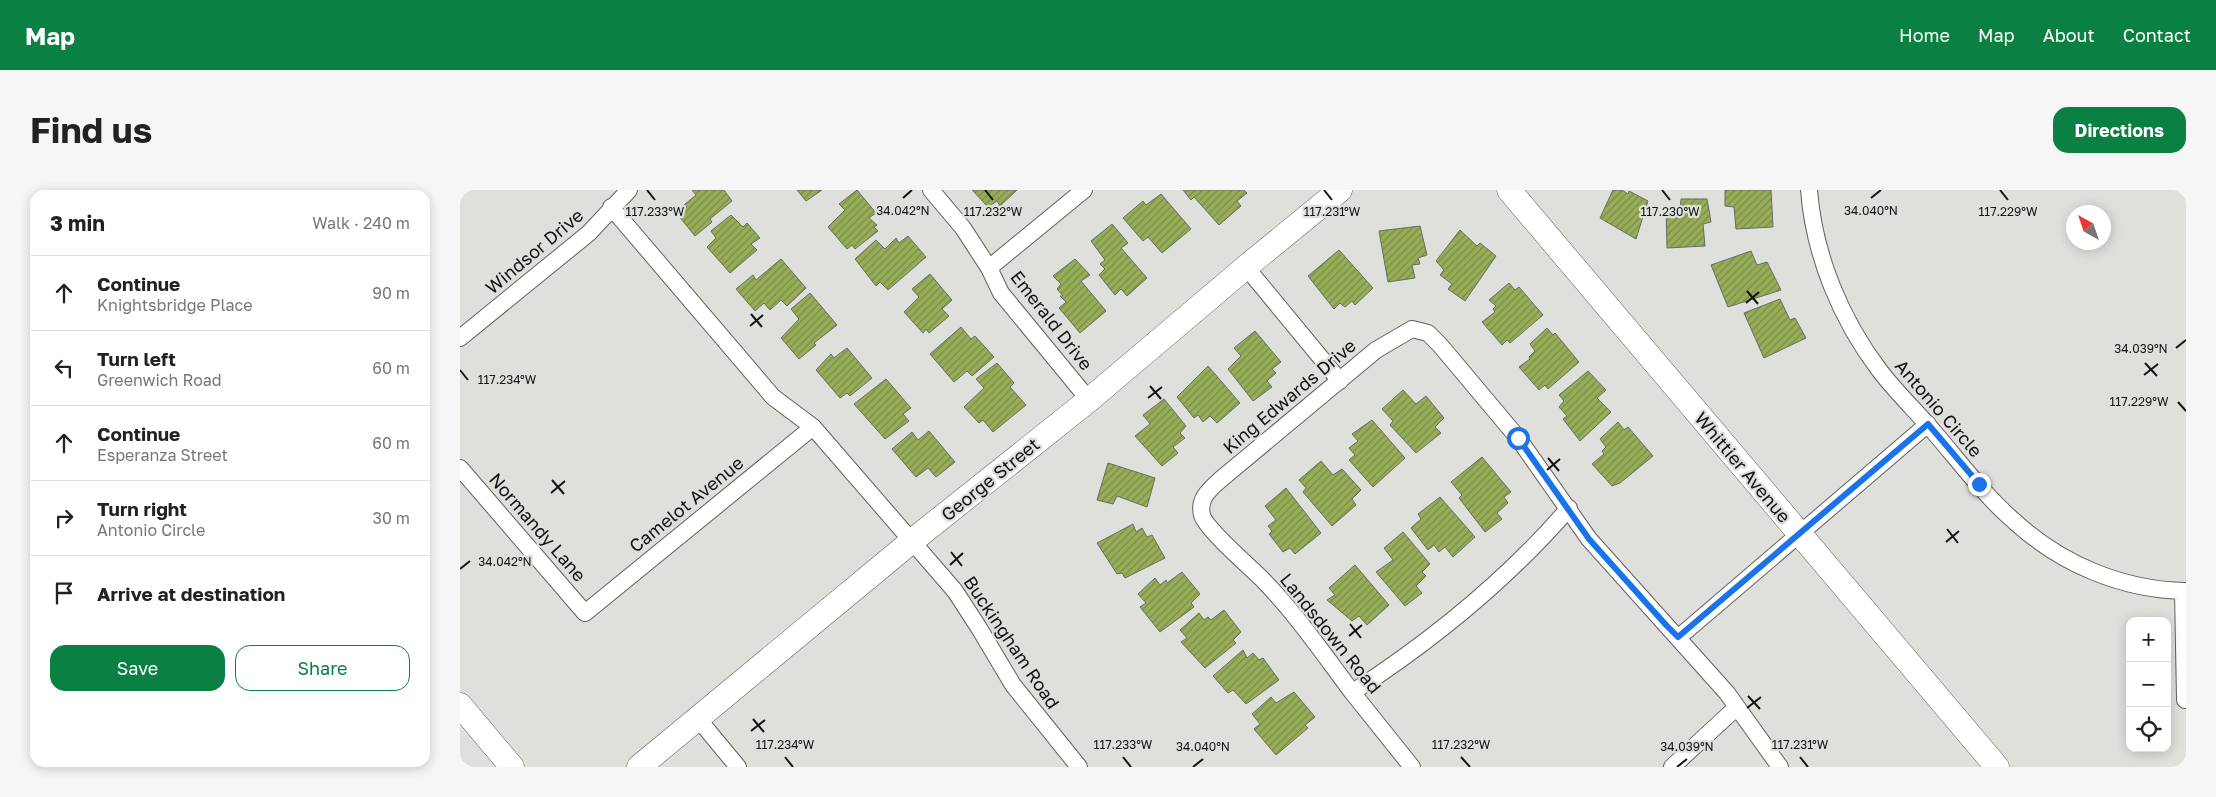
<!DOCTYPE html>
<html lang="en">
<head>
<meta charset="utf-8">
<style>
	body { margin:0; font-family:"Golos Text",sans-serif; background:#f6f6f6; color:#222 }
	.controls { position:absolute; right:15px; bottom:15px; display:grid; overflow:hidden; border-radius:10px; box-shadow:0 2px 12px #0003 }
	.controls button { width:45px; height:45px; display:grid; place-items:center; padding:0; border:0; border-bottom:1px solid #e0e0e0; background:#fff; color:#222; font:25px sans-serif }
	.compass { position:absolute; left:1606px; top:15px; width:45px; height:45px; border-radius:50%; background:#fff; box-shadow:0 2px 12px #0003; rotate:320deg }
	.stop { position:absolute; width:15px; height:15px; margin:-11px; border:4px solid #1a73e8; border-radius:50%; background:#fff }
	.stop.end { background:#1a73e8; border-color:#fff; box-shadow:0 1px 5px #0008 }
	.list { margin:0; padding:0; list-style:none }
	h2 { display:flex; justify-content:space-between; align-items:center; height:65px; margin:0; padding:0 20px; font-size:21px }
	h2 small { font-size:16px; font-weight:400; color:#767676 }
	.list li { display:grid; grid-template-columns:32px 1fr auto; gap:15px; align-items:center; box-sizing:border-box; height:75px; padding:0 20px; border-top:1px solid #e0e0e0 }
	.list b { display:block; font-size:19px; white-space:nowrap }
	.list p { margin:0; font-size:16px; white-space:nowrap; color:#767676 }
	.list em { font-size:16px; font-style:normal; color:#767676 }
	.actions { display:flex; gap:10px; padding:15px 20px }
	.actions a { flex:1; padding:11px 0; border:1px solid #0b8043; border-radius:15px; text-align:center; font-size:18px; color:#0b8043 }
	.actions .main { background:#0b8043; color:#fff }
	.icon { flex:none; width:28px; height:28px; fill:none; stroke:currentColor; stroke-width:2; stroke-linecap:round; stroke-linejoin:round }
	.map { position:relative; flex:none; width:1726px; height:577px; overflow:hidden; border-radius:15px }
	header { display:flex; align-items:center; gap:30px; box-sizing:border-box; height:70px; padding:0 25px; background:#0b8043; color:#fff }
	header strong { font-size:24px }
	nav { display:flex; gap:28px; margin-inline-start:auto; font-size:18px }
	.intro { display:flex; align-items:center; justify-content:space-between; box-sizing:border-box; height:120px; padding:0 30px }
	h1 { margin:0; font-size:35px }
	.button { padding:12px 22px; border-radius:15px; background:#0b8043; color:#fff; font-size:18px; font-weight:700 }
	main { display:flex; gap:30px; padding:0 30px }
	aside { flex:1; background:#fff; border-radius:15px; box-shadow:0 2px 12px #0003 }
	.map>svg:first-child { display:block }
	.building { fill:url(#building-hatch); stroke:#696b67 }
	.lines { fill:none; stroke-linecap:round; stroke-linejoin:round }
	.street-casing { stroke:#60615d; stroke-width:18 }
	.secondary-casing { stroke:#60615d; stroke-width:25 }
	.street { stroke:#fff; stroke-width:16 }
	.secondary { stroke:#fff; stroke-width:24 }
	.route { stroke:#1a73e8; stroke-width:6 }
	.ticks { fill:none; stroke:#131312; stroke-width:2 }
	.labels { text-anchor:middle; dominant-baseline:central; stroke-width:4.5; stroke-linejoin:round; paint-order:stroke }
	.street-label { font-size:18px; fill:#131312; stroke:#dfe0db }
	.ticks-label { font-size:12px; text-anchor:middle; fill:#131312; stroke:#dfe0db; stroke-width:4.5; stroke-linejoin:round; paint-order:stroke }
</style>
</head>
<body>
<header>
<strong>Map</strong>
<nav><a>Home</a><a>Map</a><a>About</a><a>Contact</a></nav>
</header>
<div class="intro"><h1>Find us</h1><a class="button">Directions</a></div>
<main>
<aside>
<h2>3 min<small>Walk · 240 m</small></h2>
<ul class="list">
<li><svg class="icon" aria-label="ahead" viewBox="0 0 24 24"><path d="M12 20V5M6 11l6-6 6 6"/></svg><div><b>Continue</b><p>Knightsbridge Place</p></div><em>90 m</em></li>
<li><svg class="icon" aria-label="left" viewBox="0 0 24 24"><path d="M17 20v-9H6M10 6l-5 5 5 5"/></svg><div><b>Turn left</b><p>Greenwich Road</p></div><em>60 m</em></li>
<li><svg class="icon" aria-label="ahead" viewBox="0 0 24 24"><path d="M12 20V5M6 11l6-6 6 6"/></svg><div><b>Continue</b><p>Esperanza Street</p></div><em>60 m</em></li>
<li><svg class="icon" aria-label="right" viewBox="0 0 24 24"><path d="M7 20v-9h11M14 6l5 5-5 5"/></svg><div><b>Turn right</b><p>Antonio Circle</p></div><em>30 m</em></li>
<li><svg class="icon" aria-label="arrive" viewBox="0 0 24 24"><path d="M6 21V4h12l-3 4 3 4H6"/></svg><div><b>Arrive at destination</b></div></li>
</ul>
<div class="actions"><a class="main">Save</a><a>Share</a></div>
</aside>
<div class="map">
<svg width="1726" height="577" viewBox="0 0 1726 577">
	<defs>
		<pattern id="building-hatch" width="6" height="6" patternUnits="userSpaceOnUse" patternTransform="scale(1.25)"><rect width="6" height="6" fill="#97ad57"/><path d="M-1 1l2-2M0 6l6-6M5 7l2-2" fill="none" stroke="#7a8c47"/></pattern>
	</defs>
	<rect width="100%" height="100%" fill="#dfe0db"/>
	<path class="building" d="M 232,0 L 264,0 L 272,11 L 250,29 L 252,32 L 235,46 L 217,24 L 227,17 L 224,15 L 236,5 Z
		M 337,0 L 362,0 L 346,11 Z
		M 397,0 L 416,23 L 409,28 L 417,35 L 414,37 L 418,41 L 395,59 L 392,55 L 387,59 L 368,37 L 385,20 L 379,14 Z
		M 512,0 L 557,0 L 540,16 L 537,11 L 528,17 Z
		M 723,0 L 784,0 L 787,3 L 777,11 L 781,16 L 759,35 L 734,7 L 731,10 Z
		M 1153,0 L 1162,0 L 1168,4 L 1169,1 L 1188,11 L 1176,49 L 1140,28 Z
		M 1265,0 L 1311,0 L 1313,37 L 1276,39 L 1274,17 L 1265,16 Z
		M 701,4 L 731,39 L 702,63 L 688,47 L 683,51 L 663,28 L 683,11 L 686,15 Z
		M 1221,9 L 1247,9 L 1251,32 L 1243,34 L 1245,56 L 1207,58 L 1206,19 L 1220,20 Z
		M 271,25 L 283,37 L 287,33 L 300,48 L 291,54 L 297,60 L 270,83 L 247,57 L 256,48 L 251,41 Z
		M 652,34 L 668,53 L 661,58 L 687,88 L 667,106 L 661,99 L 655,105 L 639,85 L 645,79 L 640,74 L 645,70 L 631,51 Z
		M 960,36 L 967,65 L 958,68 L 960,74 L 952,75 L 955,88 L 928,92 L 919,41 Z
		M 1000,40 L 1017,56 L 1020,53 L 1036,66 L 1005,111 L 988,99 L 992,94 L 980,85 L 984,80 L 976,71 Z
		M 448,46 L 466,67 L 428,100 L 420,92 L 416,96 L 395,69 L 416,50 L 425,59 L 436,48 L 439,53 Z
		M 879,60 L 913,98 L 895,115 L 892,111 L 885,117 L 880,113 L 874,119 L 848,86 Z
		M 1291,61 L 1297,75 L 1307,72 L 1321,100 L 1268,117 L 1251,75 Z
		M 321,69 L 346,98 L 327,116 L 321,110 L 310,120 L 304,113 L 295,121 L 276,99 L 293,85 L 296,90 Z
		M 615,69 L 630,85 L 621,91 L 646,121 L 620,143 L 599,118 L 606,112 L 600,106 L 603,106 L 597,99 L 601,94 L 593,86 Z
		M 470,84 L 492,110 L 482,119 L 489,126 L 469,143 L 466,139 L 463,143 L 444,122 L 459,107 L 452,99 Z
		M 1049,93 L 1055,100 L 1059,97 L 1083,125 L 1050,153 L 1047,150 L 1042,155 L 1022,132 L 1035,122 L 1033,119 L 1036,116 L 1029,110 Z
		M 350,103 L 377,135 L 354,153 L 356,155 L 339,169 L 321,148 L 339,129 L 331,119 Z
		M 1320,109 L 1330,130 L 1335,128 L 1346,148 L 1304,168 L 1284,123 Z
		M 501,137 L 511,149 L 515,146 L 534,167 L 512,186 L 507,181 L 494,192 L 470,164 Z
		M 1087,138 L 1093,145 L 1095,143 L 1119,172 L 1088,199 L 1085,195 L 1079,200 L 1059,177 L 1070,169 L 1069,167 L 1075,161 L 1070,154 Z
		M 795,141 L 821,172 L 812,179 L 816,183 L 807,191 L 812,197 L 793,211 L 768,179 L 781,166 L 774,158 Z
		M 387,158 L 412,188 L 390,206 L 387,203 L 380,208 L 356,180 L 371,164 L 374,168 Z
		M 537,173 L 554,193 L 550,197 L 566,215 L 533,242 L 523,230 L 519,233 L 504,217 L 524,198 L 516,189 Z
		M 748,176 L 780,213 L 757,233 L 750,226 L 743,232 L 738,225 L 734,228 L 717,207 Z
		M 1128,181 L 1146,200 L 1137,208 L 1151,222 L 1120,251 L 1103,229 L 1107,226 L 1099,217 L 1104,211 L 1099,205 Z
		M 426,189 L 451,218 L 443,224 L 449,231 L 425,249 L 394,214 Z
		M 943,200 L 956,214 L 966,206 L 984,228 L 975,237 L 981,243 L 956,263 L 930,235 L 933,231 L 922,219 Z
		M 704,209 L 726,236 L 720,243 L 725,248 L 713,257 L 718,263 L 702,276 L 675,246 L 690,234 L 683,225 Z
		M 912,230 L 945,268 L 913,297 L 889,270 L 895,265 L 889,258 L 898,251 L 892,244 Z
		M 1158,232 L 1164,240 L 1168,237 L 1193,266 L 1160,293 L 1152,296 L 1132,274 L 1144,264 L 1142,261 L 1146,257 L 1140,249 Z
		M 469,241 L 495,272 L 476,287 L 468,278 L 456,287 L 432,259 L 452,242 L 458,250 Z
		M 1022,267 L 1051,302 L 1044,307 L 1048,313 L 1037,323 L 1042,329 L 1025,342 L 999,308 L 1002,305 L 991,292 Z
		M 861,271 L 873,285 L 882,279 L 901,300 L 892,309 L 896,315 L 872,336 L 843,302 L 846,298 L 839,290 Z
		M 648,273 L 695,288 L 687,317 L 657,306 L 653,314 L 637,310 Z
		M 826,298 L 861,343 L 835,364 L 830,358 L 823,362 L 809,344 L 812,341 L 808,336 L 816,330 L 805,316 Z
		M 980,307 L 1015,347 L 993,367 L 985,357 L 979,362 L 974,355 L 968,360 L 951,338 L 961,329 L 958,324 Z
		M 673,334 L 676,342 L 682,338 L 687,347 L 692,345 L 705,368 L 665,388 L 662,383 L 657,384 L 637,353 Z
		M 943,342 L 970,374 L 962,382 L 966,386 L 956,396 L 962,403 L 945,416 L 916,382 L 933,370 L 924,358 Z
		M 895,375 L 929,415 L 907,435 L 899,426 L 892,431 L 867,410 L 875,405 L 869,398 Z
		M 722,382 L 740,404 L 731,413 L 734,417 L 700,442 L 680,417 L 686,413 L 678,404 L 695,388 L 700,395 L 706,390 L 707,393 Z
		M 764,420 L 781,442 L 773,450 L 776,453 L 745,478 L 721,452 L 727,448 L 720,440 L 739,423 L 744,430 L 748,427 L 751,430 Z
		M 783,460 L 787,468 L 793,463 L 799,470 L 803,468 L 819,490 L 786,514 L 773,500 L 768,503 L 753,486 Z
		M 834,502 L 855,527 L 845,535 L 848,538 L 816,565 L 794,539 L 800,534 L 792,524 L 811,507 L 816,513 Z"/>
	<g class="lines">
		<defs>
			<path id="street" d="M 471,0 L 503,38 L 529,78 L 541,103 L 629,210
				M 1349,0 C 1354,65 1381,130 1420,181 C 1436,202 1456,221 1473,241 C 1499,271 1524,305 1554,331 C 1601,374 1662,400 1726,401
				M 151,17 L 313,207 L 353,237 L 495,401 L 519,438 L 553,495 L 619,577
				M 786,77 L 880,191
				M 529,78 L 624,0
				M 0,148 L 129,43 L 169,0
				M 0,278 L 125,423 L 353,237
				M 1723,401 L 1725,510
				M 1219,447 L 1468,234
				M 893,502 C 973,450 1046,391 1109,318
				M 239,530 L 278,577
				M 952,577 C 932,552 912,527 892,502 C 862,462 837,425 802,389 C 790,377 745,338 742,325 C 738,309 749,300 760,290 L 916,160 L 952,139 L 968,143 L 980,155 L 1058,248 L 1129,349 L 1267,503 L 1320,577
				M 1212,577 L 1277,517"/>
			<path id="secondary" d="M 1049,0 L 1537,577
				M 0,515 L 52,577
				M 179,577 L 452,351 L 629,210 L 786,77 L 880,0"/>
		</defs>
		<use href="#street" class="street-casing"/>
		<use href="#secondary" class="secondary-casing"/>
		<use href="#street" class="street"/>
		<use href="#secondary" class="secondary"/>
	</g>
	<g class="lines">
		<path class="route" d="M 1058,248 L 1129,349 L 1206,435 L 1218,447 L 1468,234 L 1519,294"/>
	</g>
	<path class="ticks" d="M 187,0 L 195,10M 525,0 L 533,10M 864,0 L 872,10M 1202,0 L 1210,10M 1540,0 L 1548,10M 443,8 L 452,0M 1411,8 L 1421,0M 1287,101 L 1298,114M 1286,113 L 1299,102M 291,124 L 302,137M 290,136 L 303,125M 1716,158 L 1726,150M 1685,173 L 1697,186M 0,180 L 8,190M 1684,185 L 1698,174M 690,196 L 701,209M 688,208 L 702,197M 1718,212 L 1726,221M 1088,268 L 1099,281M 1087,280 L 1100,269M 92,290 L 104,304M 91,303 L 105,291M 1487,339 L 1498,353M 1486,352 L 1499,341M 491,362 L 502,376M 490,375 L 503,363M 0,379 L 10,371M 890,434 L 901,448M 889,446 L 902,435M 1288,506 L 1300,519M 1287,518 L 1301,507M 293,529 L 304,542M 291,541 L 305,530M 325,567 L 333,577M 663,567 L 671,577M 1001,567 L 1010,577M 1340,567 L 1348,577M 733,577 L 743,569M 1217,577 L 1227,569"/>
	<g class="labels">
		<g class="street-label">
			<text transform="translate(74 61) rotate(-40)">Windsor Drive</text>
			<text transform="translate(592 130) rotate(52)">Emerald Drive</text>
			<text transform="translate(829 206) rotate(-40)">King Edwards Drive</text>
			<text transform="translate(1479 218) rotate(49)">Antonio Circle</text>
			<text transform="translate(1283 277) rotate(50)">Whittier Avenue</text>
			<text transform="translate(530 289) rotate(-39)">George Street</text>
			<text transform="translate(226 314) rotate(-39)">Camelot Avenue</text>
			<text transform="translate(78 337) rotate(49)">Normandy Lane</text>
			<text transform="translate(871 443) rotate(51)">Landsdown Road</text>
			<text transform="translate(552 452) rotate(56)">Buckingham Road</text>
		</g>
	</g>
	<g class="ticks-label">
		<text x="443" y="25">34.042°N</text>
		<text x="1411" y="25">34.040°N</text>
		<text x="195" y="26">117.233°W</text>
		<text x="533" y="26">117.232°W</text>
		<text x="872" y="26">117.231°W</text>
		<text x="1210" y="26">117.230°W</text>
		<text x="1548" y="26">117.229°W</text>
		<text x="1681" y="163">34.039°N</text>
		<text x="47" y="194">117.234°W</text>
		<text x="1679" y="216">117.229°W</text>
		<text x="45" y="376">34.042°N</text>
		<text x="325" y="559">117.234°W</text>
		<text x="663" y="559">117.233°W</text>
		<text x="1001" y="559">117.232°W</text>
		<text x="1340" y="559">117.231°W</text>
		<text x="743" y="561">34.040°N</text>
		<text x="1227" y="561">34.039°N</text>
	</g>
</svg>
<div class="controls">
<button>+</button>
<button>−</button>
<button><svg class="icon" aria-label="locate" viewBox="0 0 24 24"><circle cx="12" cy="12" r="6"/><path d="M12 2v4M12 18v4M2 12h4M18 12h4"/></svg></button>
</div>
<svg class="compass" viewBox="-18 -18 36 36"><path d="M0-13l5 13h-10z" fill="#e53935"/><path d="M0 13l5-13h-10z" fill="#767676"/></svg>
<div class="stop" style="left:1058px;top:248px"></div>
<div class="stop end" style="left:1519px;top:294px"></div>
</div>
</main>
</body>
</html>
